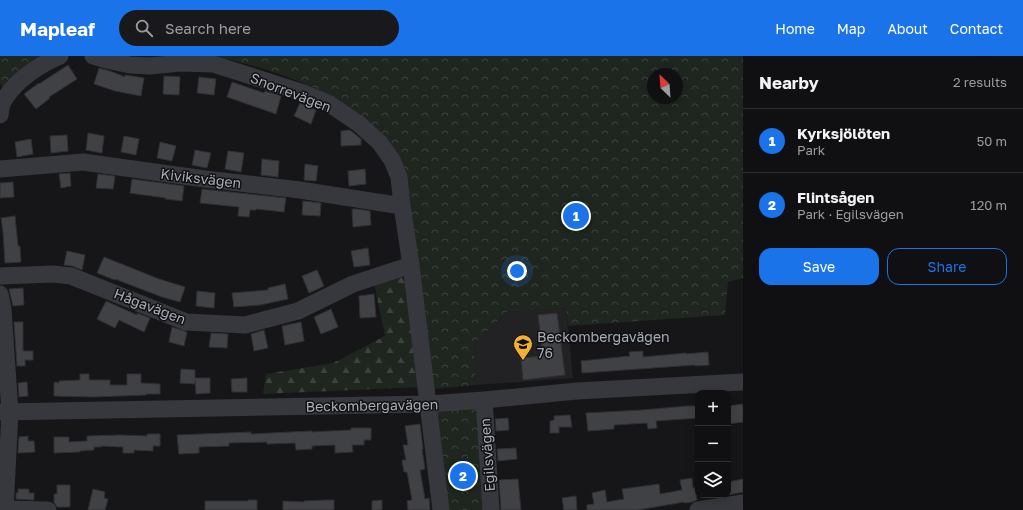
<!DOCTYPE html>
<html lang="en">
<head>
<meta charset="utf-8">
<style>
	body { margin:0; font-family:"Golos Text",sans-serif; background:#19191b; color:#f1f3f6 }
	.controls { position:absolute; right:12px; bottom:12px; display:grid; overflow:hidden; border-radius:8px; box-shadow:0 2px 10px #0003 }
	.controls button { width:36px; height:36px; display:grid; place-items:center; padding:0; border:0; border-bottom:1px solid #303032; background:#101012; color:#f1f3f6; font:20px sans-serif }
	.compass { position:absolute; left:647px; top:12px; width:36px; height:36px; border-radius:50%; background:#101012; box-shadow:0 2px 10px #0003; rotate:335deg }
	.you { position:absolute; left:517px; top:215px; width:14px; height:14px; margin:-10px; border:3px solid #fff; border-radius:50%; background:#1a73e8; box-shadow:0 0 0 6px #1a73e833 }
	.badge { display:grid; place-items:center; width:26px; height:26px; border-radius:50%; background:#1a73e8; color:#fff; font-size:13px; font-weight:700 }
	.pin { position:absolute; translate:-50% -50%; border:2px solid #fff; box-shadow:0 1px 4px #0006 }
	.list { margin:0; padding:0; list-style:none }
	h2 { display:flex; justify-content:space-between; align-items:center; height:52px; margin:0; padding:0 16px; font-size:17px }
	h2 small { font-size:13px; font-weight:400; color:#9c9d9f }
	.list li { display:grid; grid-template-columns:26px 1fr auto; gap:12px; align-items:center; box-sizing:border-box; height:64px; padding:0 16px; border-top:1px solid #303032 }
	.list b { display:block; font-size:15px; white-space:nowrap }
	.list p { margin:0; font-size:13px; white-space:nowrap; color:#9c9d9f }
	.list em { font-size:13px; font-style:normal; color:#9c9d9f }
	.actions { display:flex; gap:8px; padding:12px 16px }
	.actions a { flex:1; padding:9px 0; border:1px solid #1a73e8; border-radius:12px; text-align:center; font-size:14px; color:#1a73e8 }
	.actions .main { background:#1a73e8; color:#fff }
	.icon { flex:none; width:22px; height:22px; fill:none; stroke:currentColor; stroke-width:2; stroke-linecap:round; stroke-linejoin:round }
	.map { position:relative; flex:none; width:743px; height:454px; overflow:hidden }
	header { display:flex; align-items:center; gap:24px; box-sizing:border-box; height:56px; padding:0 20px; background:#1a73e8; color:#fff }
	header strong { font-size:19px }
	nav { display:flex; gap:22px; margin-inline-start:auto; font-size:14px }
	.search { width:280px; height:36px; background:#19191b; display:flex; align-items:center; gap:10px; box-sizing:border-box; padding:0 14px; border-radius:22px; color:#9c9d9f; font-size:15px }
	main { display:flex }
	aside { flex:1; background:#101012 }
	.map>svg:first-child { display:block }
	.built { fill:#222225 }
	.forest { fill:url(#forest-firs) }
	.park { fill:url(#park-crowns); fill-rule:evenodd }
	.building { fill:#404145; stroke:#303034 }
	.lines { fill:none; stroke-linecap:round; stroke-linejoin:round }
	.minor { stroke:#37383d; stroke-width:17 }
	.labels { text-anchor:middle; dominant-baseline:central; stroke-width:3; stroke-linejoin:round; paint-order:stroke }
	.street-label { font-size:14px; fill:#a8adb8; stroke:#111113 }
	.poi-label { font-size:14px; fill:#a8adb8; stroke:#111113; text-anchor:start }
</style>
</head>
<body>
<header>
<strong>Mapleaf</strong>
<div class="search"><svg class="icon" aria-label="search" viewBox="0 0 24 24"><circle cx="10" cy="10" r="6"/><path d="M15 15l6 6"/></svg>Search here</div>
<nav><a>Home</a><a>Map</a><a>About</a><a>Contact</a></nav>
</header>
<main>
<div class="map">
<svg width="743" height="454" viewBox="0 0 743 454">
	<defs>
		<pattern id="forest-firs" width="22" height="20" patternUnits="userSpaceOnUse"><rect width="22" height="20" fill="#1e261f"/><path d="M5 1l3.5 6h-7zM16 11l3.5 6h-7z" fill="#3c433d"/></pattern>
		<pattern id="park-crowns" width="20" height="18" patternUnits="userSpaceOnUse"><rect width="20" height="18" fill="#1e261f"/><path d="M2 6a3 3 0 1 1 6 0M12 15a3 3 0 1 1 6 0" fill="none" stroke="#3c433d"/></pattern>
	</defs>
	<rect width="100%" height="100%" fill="#161618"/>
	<path class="built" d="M 566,252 L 573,322 L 476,329 L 474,287 L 508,256 Z"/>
	<path class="forest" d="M 402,220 L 406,227 L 420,331 L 263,338 L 266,318 L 333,307 L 385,280 L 374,227 Z"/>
	<path class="park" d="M 0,0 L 43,0 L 3,32 L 0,28 Z
		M 213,0 L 743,0 L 743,222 L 728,226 L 725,259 L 568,270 L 566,252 L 508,256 L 474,287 L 476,329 L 432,333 L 396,97 C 394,93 392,89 390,86 C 385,80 378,74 372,69 C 331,32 266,11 213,0 ZM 653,18 L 677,18 L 677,42 L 653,42 Z
		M 479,350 L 486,454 L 448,454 L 437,353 Z"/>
	<path class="building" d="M 68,9 L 77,23 L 49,41 L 50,42 L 36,53 L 24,38 L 39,27 L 39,28 Z
		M 99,12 L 110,15 L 125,21 L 125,19 L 144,22 L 141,40 L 115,35 L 94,28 Z
		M 164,20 L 180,21 L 179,39 L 163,38 Z
		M 199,21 L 216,23 L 214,39 L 197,37 Z
		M 232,26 L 264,37 L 265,35 L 281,40 L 276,58 L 227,41 Z
		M 300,47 L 316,54 L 311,68 L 294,60 Z
		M 350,74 L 361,83 L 361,89 L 341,90 L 341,75 Z
		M 88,77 L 104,80 L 102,97 L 86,94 Z
		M 67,79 L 68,95 L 51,97 L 50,80 Z
		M 124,80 L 139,83 L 136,99 L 121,96 Z
		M 31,83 L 33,98 L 17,101 L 15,86 Z
		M 160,86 L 176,90 L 172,105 L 157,102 Z
		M 195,94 L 211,97 L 207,112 L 192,109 Z
		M 228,95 L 244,97 L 241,116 L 225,113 Z
		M 262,103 L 279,105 L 278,121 L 261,119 Z
		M 305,108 L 318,110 L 316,125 L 304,124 Z
		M 365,113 L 366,128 L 349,130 L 348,115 Z
		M 70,117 L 71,130 L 61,132 L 59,118 Z
		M 98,118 L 115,120 L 113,133 L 96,132 Z
		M 132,123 L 184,130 L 182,145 L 165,143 L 166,142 L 130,137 Z
		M 13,126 L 14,141 L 0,142 L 0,127 Z
		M 202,133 L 286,142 L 284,156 L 256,153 L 256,154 L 250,154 L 249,161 L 238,160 L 239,151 L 200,147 Z
		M 303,145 L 321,147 L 320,160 L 302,159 Z
		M 352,153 L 357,153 L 370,155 L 371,169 L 353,171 Z
		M 15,160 L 18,190 L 20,190 L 21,206 L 5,207 L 3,176 L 1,162 Z
		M 368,192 L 370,209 L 354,211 L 351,195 Z
		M 67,195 L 85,199 L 82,214 L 72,210 L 64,209 Z
		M 104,201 L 159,223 L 185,231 L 180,246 L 162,241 L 115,223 L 115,224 L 97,217 Z
		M 317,214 L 324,230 L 309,237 L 302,220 Z
		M 285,228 L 288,243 L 260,249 L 234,251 L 232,237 L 268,234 L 268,232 Z
		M 23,232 L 24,249 L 13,250 L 9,233 Z
		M 197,235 L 215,237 L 214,252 L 196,250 Z
		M 374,238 L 376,261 L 360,262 L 359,240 Z
		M 106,245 L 137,259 L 137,257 L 150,262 L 144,276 L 119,264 L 115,272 L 97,263 Z
		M 331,253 L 338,271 L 321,278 L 314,261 Z
		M 557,257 L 565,319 L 523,324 L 521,302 L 543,300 L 538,259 Z
		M 14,266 L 23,266 L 23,295 L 33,295 L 33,304 L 25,304 L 25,310 L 17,310 Z
		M 301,266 L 304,285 L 285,289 L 282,270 Z
		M 172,271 L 187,276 L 184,290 L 169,286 Z
		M 264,274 L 268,292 L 254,295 L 251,278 Z
		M 211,277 L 228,278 L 227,292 L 209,291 Z
		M 643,295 L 643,301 L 686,297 L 686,298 L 708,296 L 709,309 L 695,310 L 695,309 L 582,317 L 581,305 L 630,300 L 629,296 Z
		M 181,313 L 195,314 L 195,322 L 210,322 L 210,337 L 196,338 L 195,324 L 195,328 L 180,327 Z
		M 80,318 L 89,318 L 89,324 L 110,324 L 110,329 L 127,329 L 127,318 L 141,318 L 141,327 L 160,328 L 160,338 L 146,338 L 146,339 L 93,341 L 54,340 L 54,326 L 59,327 L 59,325 L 80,324 Z
		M 247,322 L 247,336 L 232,336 L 231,323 Z
		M 27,326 L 28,340 L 19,341 L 18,327 Z
		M 743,348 L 743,366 L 728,368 L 728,350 Z
		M 688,350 L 698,350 L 698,362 L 656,365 L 657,372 L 648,373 L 647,367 L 614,369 L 614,373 L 588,375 L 586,357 L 642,354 Z
		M 570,359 L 572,371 L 559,371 L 559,377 L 550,377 L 550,365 L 554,364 L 554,360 Z
		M 508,362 L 509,374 L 496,375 L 495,363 Z
		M 420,368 L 423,393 L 422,393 L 425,413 L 420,414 L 425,443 L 429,442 L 430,454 L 408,454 L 407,445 L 412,444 L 407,416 L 404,416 L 402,404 L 406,404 L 403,389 L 408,389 L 405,370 Z
		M 351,372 L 371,372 L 371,384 L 364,384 L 364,389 L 352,389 L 353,396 L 335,397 L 335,389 L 312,390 L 312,393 L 296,394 L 295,387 L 267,388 L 267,386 L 229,387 L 229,390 L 199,391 L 199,397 L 179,398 L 177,379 L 251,376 L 251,378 L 312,375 L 312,376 L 351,374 Z
		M 147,378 L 160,378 L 160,390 L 153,390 L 153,395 L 134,394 L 134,397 L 123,397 L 123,391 L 101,390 L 101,391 L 94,391 L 94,394 L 80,395 L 80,396 L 54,397 L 54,381 L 69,381 L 69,386 L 87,385 L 87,380 L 120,379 L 147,380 Z
		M 28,380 L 28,385 L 34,385 L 35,396 L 18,397 L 19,381 Z
		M 516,392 L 517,403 L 498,405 L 497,393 Z
		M 692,422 L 693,432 L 695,432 L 697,444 L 692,446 L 684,447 L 684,446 L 638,454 L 587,454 L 587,449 L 594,448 L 592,437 L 605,434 L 607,446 L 624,443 L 622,433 L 659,428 L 660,438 L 682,434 L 680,424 Z
		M 518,423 L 521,454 L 501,454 L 499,424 Z
		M 743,423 L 743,436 L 728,439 L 728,426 Z
		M 57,429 L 70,429 L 70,451 L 57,451 L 54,446 L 54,438 L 57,438 Z
		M 18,433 L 29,433 L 29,437 L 34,437 L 34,444 L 16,443 L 16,437 L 18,437 Z
		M 93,433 L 105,436 L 104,442 L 108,443 L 105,454 L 88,454 Z
		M 576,440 L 577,454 L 564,454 L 562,442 Z
		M 248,444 L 257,444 L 257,454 L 205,454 L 205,445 L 248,445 Z
		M 326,444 L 334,444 L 334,454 L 283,454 L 283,445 L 304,446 L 304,445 Z
		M 382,444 L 382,454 L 372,454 L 372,445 Z"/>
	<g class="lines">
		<path class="minor" d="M 93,0 L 106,4 L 130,9 L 150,10 L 180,7 L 213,8 L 304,37 L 328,47 L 359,68 L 380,87 L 392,104 L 399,121 L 402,150 L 411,209 L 441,454
			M 0,59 C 1,54 1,48 4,44 C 15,25 40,8 60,0
			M 0,113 L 83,106 L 205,123 L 300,134 L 402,150
			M 0,220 L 53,218 L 71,220 L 186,266 L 245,269 L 298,255 L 353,228 L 411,209
			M 0,238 L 3,253 L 10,356 L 5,454
			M 484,344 L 491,454
			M 0,356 L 429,348 L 484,344 L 577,335 L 743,326
			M 1,454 L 5,453 L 48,454
			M 698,454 L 743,447"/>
	</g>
	<defs>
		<symbol id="school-pin" viewBox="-11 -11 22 30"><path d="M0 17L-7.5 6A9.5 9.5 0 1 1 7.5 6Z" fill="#f2b134" stroke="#111113"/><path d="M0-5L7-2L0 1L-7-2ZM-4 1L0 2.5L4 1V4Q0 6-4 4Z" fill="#111"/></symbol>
	</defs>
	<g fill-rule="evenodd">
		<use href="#school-pin" x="512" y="277" width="22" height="30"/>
	</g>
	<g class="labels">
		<g class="street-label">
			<text transform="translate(291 36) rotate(21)">Snorrevägen</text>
			<text transform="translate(201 122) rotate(7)">Kiviksvägen</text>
			<text transform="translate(150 250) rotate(21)">Hågavägen</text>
			<text transform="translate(372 349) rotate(-1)">Beckombergavägen</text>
			<text transform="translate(487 399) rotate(-94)">Egilsvägen</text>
		</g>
		<g class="poi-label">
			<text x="537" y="280">Beckombergavägen<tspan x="537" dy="16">76</tspan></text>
		</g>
	</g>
</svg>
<div class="controls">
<button>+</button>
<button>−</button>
<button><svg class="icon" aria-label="layers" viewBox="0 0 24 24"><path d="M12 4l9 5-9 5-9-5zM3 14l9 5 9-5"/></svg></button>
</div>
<svg class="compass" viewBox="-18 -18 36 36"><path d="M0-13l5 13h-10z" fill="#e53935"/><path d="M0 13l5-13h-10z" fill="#9c9d9f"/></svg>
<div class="you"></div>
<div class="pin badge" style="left:576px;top:160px">1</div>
<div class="pin badge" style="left:463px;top:420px">2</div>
</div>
<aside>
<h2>Nearby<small>2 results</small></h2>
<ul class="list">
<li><span class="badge">1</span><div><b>Kyrksjölöten</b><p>Park</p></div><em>50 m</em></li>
<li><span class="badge">2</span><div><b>Flintsågen</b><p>Park · Egilsvägen</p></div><em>120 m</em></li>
</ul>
<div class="actions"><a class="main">Save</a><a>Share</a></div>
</aside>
</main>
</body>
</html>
